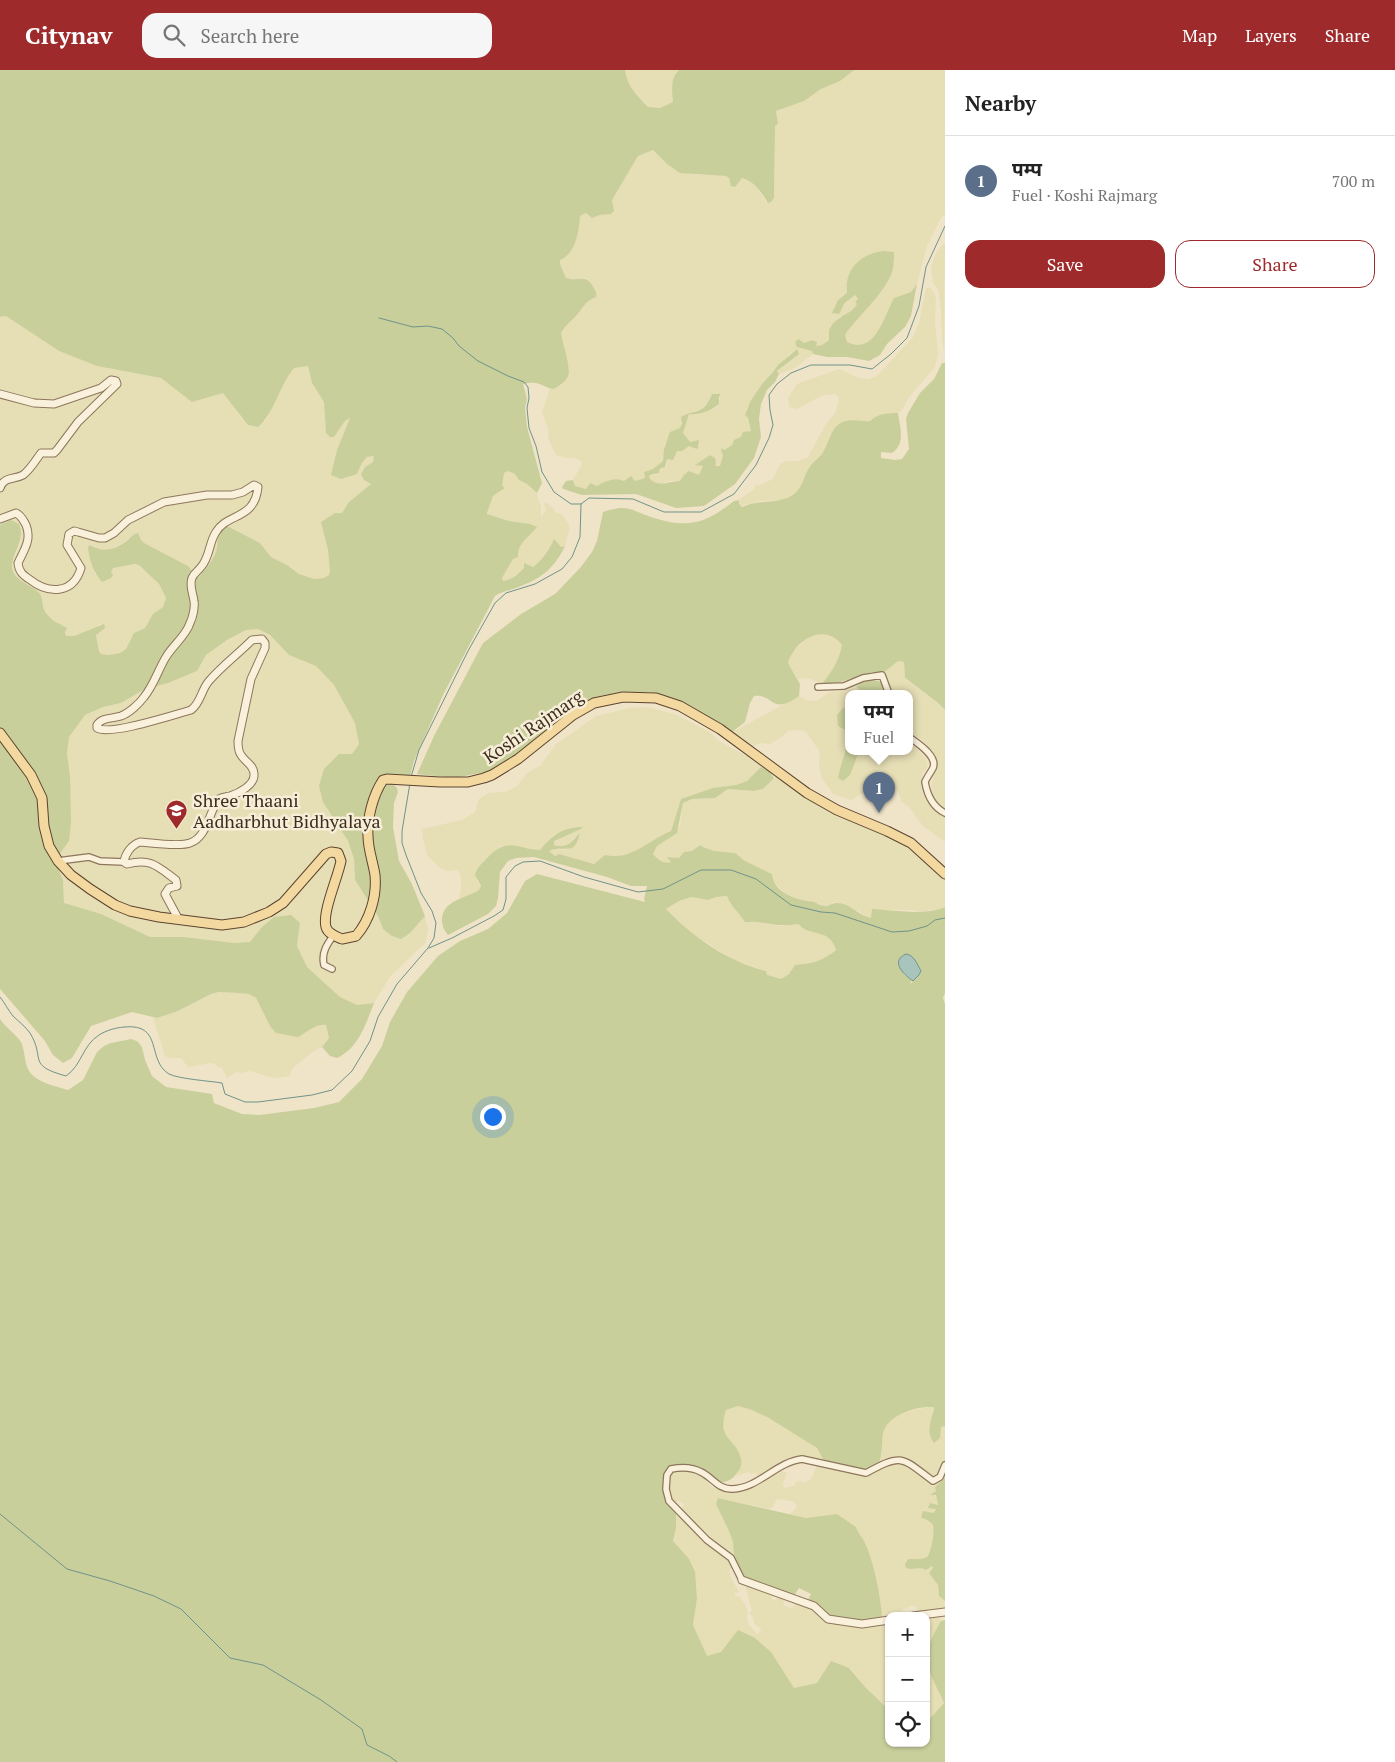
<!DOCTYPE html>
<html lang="en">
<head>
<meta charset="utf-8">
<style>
	body { margin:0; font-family:"PT Serif","Noto Sans Devanagari",serif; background:#f6f6f6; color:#222 }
	.controls { position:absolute; right:15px; bottom:15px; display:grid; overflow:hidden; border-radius:10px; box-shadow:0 1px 4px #0004 }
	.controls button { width:45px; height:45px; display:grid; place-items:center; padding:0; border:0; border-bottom:1px solid #e0e0e0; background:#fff; color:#222; font:25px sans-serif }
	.you { position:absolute; left:492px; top:1046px; width:18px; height:18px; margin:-12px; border:4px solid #fff; border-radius:50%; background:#1a73e8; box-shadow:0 0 0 8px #1a73e833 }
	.badge { display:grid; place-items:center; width:32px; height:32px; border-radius:50%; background:#9e2a2b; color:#fff; font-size:16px; font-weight:700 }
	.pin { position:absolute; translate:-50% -41px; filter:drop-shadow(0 1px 2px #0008) }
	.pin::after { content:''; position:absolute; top:26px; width:18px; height:15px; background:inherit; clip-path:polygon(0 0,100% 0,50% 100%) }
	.popup { position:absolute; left:845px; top:620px; width:68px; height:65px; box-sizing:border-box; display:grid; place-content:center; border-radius:10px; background:#fff; filter:drop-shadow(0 1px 4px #0005); font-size:16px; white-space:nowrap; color:#767676 }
	.popup b { font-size:19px; color:#222 }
	.popup::after { content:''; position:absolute; left:50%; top:100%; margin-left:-10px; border:10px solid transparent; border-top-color:#fff }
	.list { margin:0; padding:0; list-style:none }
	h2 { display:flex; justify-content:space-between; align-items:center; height:65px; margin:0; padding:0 20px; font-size:21px }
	h2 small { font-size:16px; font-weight:400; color:#767676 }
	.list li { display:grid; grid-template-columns:32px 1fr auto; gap:15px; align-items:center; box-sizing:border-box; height:90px; padding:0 20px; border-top:1px solid #e0e0e0 }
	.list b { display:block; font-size:19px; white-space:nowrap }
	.list p { margin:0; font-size:16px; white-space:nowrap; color:#767676 }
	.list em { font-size:16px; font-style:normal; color:#767676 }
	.actions { display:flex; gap:10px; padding:15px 20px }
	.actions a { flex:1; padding:11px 0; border:1px solid #9e2a2b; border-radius:15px; text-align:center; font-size:18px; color:#9e2a2b }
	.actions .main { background:#9e2a2b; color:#fff }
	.icon { flex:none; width:28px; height:28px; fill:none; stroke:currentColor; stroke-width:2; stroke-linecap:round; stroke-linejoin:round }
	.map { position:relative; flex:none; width:945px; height:1692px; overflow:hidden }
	header { display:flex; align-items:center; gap:30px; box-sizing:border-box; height:70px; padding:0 25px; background:#9e2a2b; color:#fff }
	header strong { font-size:24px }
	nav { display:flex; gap:28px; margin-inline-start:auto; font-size:18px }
	.search { width:350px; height:45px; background:#f6f6f6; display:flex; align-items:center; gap:12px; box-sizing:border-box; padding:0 18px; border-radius:15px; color:#767676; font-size:19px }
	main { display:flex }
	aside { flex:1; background:#fff }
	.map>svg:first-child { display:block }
	.farmland { fill:#e6deb5 }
	.green { fill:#c9cf9b; fill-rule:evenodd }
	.water { fill:#a9c4bc; stroke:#6f938a }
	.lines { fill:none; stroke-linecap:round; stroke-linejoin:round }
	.stream { stroke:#6f938a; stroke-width:1 }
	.minor-casing { stroke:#8d765c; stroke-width:8 }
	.tertiary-casing { stroke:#8d765c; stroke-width:9 }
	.primary-casing { stroke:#5b4430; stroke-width:11 }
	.minor { stroke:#faf1dc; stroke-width:5.5 }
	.tertiary { stroke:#faf1dc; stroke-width:7 }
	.primary { stroke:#f3d9a0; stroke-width:9 }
	.labels { text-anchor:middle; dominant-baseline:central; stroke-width:5; stroke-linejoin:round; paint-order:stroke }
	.street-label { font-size:18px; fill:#3d2e20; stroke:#f7eed8 }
	.poi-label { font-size:18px; fill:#3d2e20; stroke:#f7eed8; text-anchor:start }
</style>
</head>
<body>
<header>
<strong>Citynav</strong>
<div class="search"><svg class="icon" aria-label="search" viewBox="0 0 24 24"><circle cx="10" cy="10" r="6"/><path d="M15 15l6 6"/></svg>Search here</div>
<nav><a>Map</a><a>Layers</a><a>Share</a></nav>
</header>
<main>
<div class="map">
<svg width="945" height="1692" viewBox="0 0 945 1692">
	<rect width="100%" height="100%" fill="#f0e4c8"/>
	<path class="farmland" d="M 625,0 L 679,0 L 677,2 L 672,15 L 673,32 L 660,38 L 648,37 L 633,22 L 626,6 Z
		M 854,0 L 945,0 L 945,145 L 941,148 L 927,176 L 917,214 L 911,222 L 894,228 L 879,260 L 874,268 L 864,275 L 854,276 L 846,272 L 845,265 L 856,249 L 867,238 L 894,194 L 894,183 L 846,217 L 847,223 L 838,230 L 833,240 L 842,237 L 855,225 L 858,229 L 857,236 L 849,244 L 840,247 L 836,252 L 833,253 L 830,257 L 829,270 L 822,275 L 816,276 L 816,272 L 812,270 L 804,273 L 800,269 L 795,272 L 812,281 L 813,284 L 795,298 L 779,304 L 777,302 L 783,296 L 799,283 L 797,279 L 790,283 L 762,314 L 746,339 L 746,343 L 751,361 L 746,363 L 732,375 L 727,377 L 723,385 L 720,396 L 714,396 L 716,394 L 715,390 L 711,385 L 696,394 L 703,396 L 699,405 L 685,406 L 683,404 L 680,411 L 670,411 L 659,414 L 652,412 L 649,407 L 650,405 L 656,405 L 667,395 L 667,389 L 677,381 L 689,376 L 698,378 L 699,373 L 690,372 L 683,363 L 683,359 L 689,344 L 695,345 L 716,338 L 719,334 L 721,324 L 712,324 L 708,332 L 700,340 L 684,344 L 680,358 L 670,366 L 665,374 L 663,391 L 653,399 L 644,402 L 645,408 L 635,411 L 631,407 L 624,411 L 619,409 L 597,416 L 590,413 L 586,419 L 575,416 L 573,410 L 582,394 L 581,391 L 575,388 L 567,388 L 556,385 L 548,368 L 549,362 L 542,343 L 550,318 L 554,319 L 561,272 L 561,263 L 567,253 L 576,246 L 580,239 L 588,230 L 596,227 L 585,208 L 573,210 L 566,208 L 560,194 L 560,190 L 580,146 L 586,143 L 592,148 L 600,145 L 611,144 L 614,141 L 612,130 L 638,86 L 653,80 L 667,94 L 690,104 L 726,106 L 729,108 L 731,115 L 742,108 L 746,108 L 757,118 L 767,133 L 774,128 L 775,87 L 773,68 L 775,56 L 778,54 L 776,41 L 804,31 L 821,19 L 840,11 Z
		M 944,173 L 945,173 L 944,281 L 942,271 L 941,241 L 938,219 L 933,213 L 931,198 L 936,183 Z
		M 926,218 L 930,218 L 934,223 L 936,229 L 935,252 L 938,285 L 935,297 L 909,327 L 902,340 L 898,343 L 884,343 L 870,351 L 843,352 L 830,365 L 824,382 L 810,395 L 802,417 L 795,423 L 782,430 L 760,431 L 740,436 L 739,434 L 740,429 L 753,420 L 755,416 L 760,415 L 773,409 L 780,394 L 787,391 L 798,391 L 808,387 L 826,354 L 836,342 L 839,328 L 836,324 L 823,325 L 797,339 L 789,337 L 788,328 L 797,314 L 839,299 L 859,308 L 869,309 L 877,306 L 913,267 L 919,253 Z
		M 6,246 L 59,281 L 97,296 L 161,308 L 192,331 L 223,323 L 248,355 L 266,350 L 285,309 L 293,298 L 308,296 L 312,313 L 324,332 L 326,363 L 334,367 L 345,351 L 351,347 L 337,380 L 335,393 L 332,400 L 357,404 L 362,393 L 367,387 L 374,386 L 373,392 L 365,397 L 371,414 L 349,432 L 342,443 L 335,444 L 322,452 L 330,492 L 330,501 L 329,505 L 324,508 L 314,509 L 299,504 L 287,495 L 271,487 L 260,473 L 247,467 L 217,465 L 218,475 L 214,489 L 198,508 L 188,496 L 144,473 L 134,464 L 126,471 L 112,479 L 105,481 L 97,479 L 91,475 L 95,505 L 111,502 L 113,498 L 135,494 L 139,495 L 159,514 L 166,528 L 163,537 L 153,544 L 145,558 L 134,563 L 126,579 L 120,583 L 109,585 L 101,584 L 99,581 L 96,565 L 105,558 L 100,554 L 94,559 L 74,566 L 66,566 L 65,562 L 66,558 L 49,547 L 44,538 L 42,526 L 36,521 L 23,513 L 13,504 L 12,495 L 21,471 L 11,451 L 0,455 L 0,247 Z
		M 508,401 L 515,404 L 519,410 L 527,414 L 537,423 L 538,430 L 541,435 L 541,447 L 546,440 L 544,434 L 546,432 L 553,438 L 555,442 L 563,445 L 570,457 L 565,476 L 561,477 L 558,476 L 556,471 L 553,473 L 537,495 L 533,497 L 524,494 L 524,498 L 516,505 L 509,510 L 503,511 L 502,508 L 513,489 L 518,487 L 518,480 L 526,468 L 531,464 L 530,454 L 509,451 L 487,444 L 493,426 L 503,420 L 502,416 L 503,406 L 503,403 Z
		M 258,559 L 270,565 L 289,585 L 316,596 L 334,615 L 355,653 L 359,674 L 352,684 L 339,685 L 323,732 L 348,771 L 354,789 L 355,810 L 378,846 L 383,859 L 418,854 L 425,846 L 428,860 L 426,872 L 390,907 L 374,933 L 357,935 L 340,927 L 307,897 L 297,876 L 300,853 L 261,858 L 250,872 L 234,873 L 184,867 L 150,867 L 64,833 L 63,810 L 56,793 L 61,782 L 69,771 L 70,706 L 67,683 L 69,667 L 85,645 L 103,637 L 121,633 L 145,619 L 168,613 L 197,601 L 206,585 L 227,570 L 246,560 Z
		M 825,564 L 837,568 L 842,575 L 841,585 L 834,599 L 822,614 L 808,608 L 798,609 L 788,593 L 790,585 L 804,571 L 813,565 Z
		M 898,591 L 904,592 L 905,609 L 937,632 L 945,640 L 945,738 L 940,737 L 933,727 L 931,716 L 936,698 L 935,684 L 920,668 L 909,662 L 909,624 L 892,624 L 888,610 L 883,603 Z
		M 856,617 L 860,620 L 858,624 L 849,624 L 849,635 L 843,638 L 849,667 L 842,687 L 856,691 L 859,682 L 909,682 L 909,673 L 913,675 L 926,688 L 928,696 L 922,705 L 922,719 L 930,735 L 945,747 L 945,772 L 923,756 L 909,737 L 902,732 L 896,717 L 886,713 L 875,716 L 851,730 L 833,724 L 821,707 L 819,695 L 820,682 L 806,662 L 800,660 L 788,661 L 780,668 L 770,674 L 760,673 L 750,678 L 731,663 L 799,626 L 807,630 L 816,631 L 830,622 L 848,620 Z
		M 647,637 L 678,645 L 687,650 L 710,662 L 719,671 L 758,692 L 761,697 L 747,711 L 736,715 L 714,718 L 681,729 L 671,761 L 646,777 L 629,783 L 611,787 L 605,785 L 595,794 L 559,784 L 555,786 L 549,781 L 554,779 L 567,780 L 578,773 L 580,764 L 573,773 L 567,776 L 554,775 L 554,770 L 581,759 L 553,765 L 540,780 L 513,776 L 501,776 L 481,793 L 477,811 L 481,817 L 479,820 L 459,829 L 461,818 L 461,807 L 458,800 L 447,801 L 440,798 L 427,785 L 423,769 L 422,759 L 462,750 L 475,742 L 479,729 L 488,723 L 505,722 L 517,716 L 528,702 L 540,696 L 556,674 L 596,646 L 629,638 Z
		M 774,708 L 780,708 L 829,742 L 877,761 L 903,773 L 945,808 L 945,837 L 938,840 L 930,840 L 924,842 L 912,840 L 887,840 L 872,848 L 866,847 L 858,841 L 835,832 L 824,836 L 815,832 L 805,832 L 786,825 L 773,811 L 772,804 L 745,791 L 735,783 L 714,781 L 703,777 L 700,775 L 692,781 L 684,782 L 679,788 L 668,787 L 672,791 L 666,793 L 657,790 L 653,784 L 657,776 L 680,756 L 683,733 L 692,729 L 715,728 L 728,719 L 754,721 L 763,719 Z
		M 728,826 L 730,833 L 748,853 L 754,851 L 770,855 L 784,856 L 798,854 L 801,857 L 827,866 L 833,872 L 836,880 L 825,889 L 806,895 L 795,895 L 789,904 L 781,909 L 771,907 L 767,905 L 766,901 L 732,889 L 696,866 L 684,858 L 666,839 L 679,831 L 691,827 L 707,830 L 716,827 Z
		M 219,922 L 249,924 L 256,928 L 270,956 L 276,963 L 301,966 L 314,957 L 322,954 L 326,955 L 329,968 L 322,977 L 311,983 L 292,999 L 290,1006 L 278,1008 L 270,1007 L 250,1001 L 242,1003 L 236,1002 L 227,1008 L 222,998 L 218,997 L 215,994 L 211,993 L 188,997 L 181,988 L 169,988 L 165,986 L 153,948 L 157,948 L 178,941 L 211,924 Z
		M 738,1336 L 752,1340 L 785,1356 L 817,1378 L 825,1393 L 801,1387 L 791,1388 L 758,1408 L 756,1402 L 751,1404 L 749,1402 L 736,1406 L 741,1397 L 735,1377 L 725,1366 L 722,1352 L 726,1340 Z
		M 930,1337 L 934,1337 L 934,1340 L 929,1355 L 931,1369 L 940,1363 L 941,1357 L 945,1356 L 945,1408 L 939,1414 L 937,1421 L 930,1425 L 935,1425 L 937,1429 L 937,1436 L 934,1438 L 936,1439 L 935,1442 L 923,1449 L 931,1452 L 934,1459 L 931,1483 L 928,1487 L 921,1489 L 909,1499 L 932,1496 L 938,1515 L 939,1526 L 944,1529 L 945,1539 L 917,1541 L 916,1536 L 910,1536 L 908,1538 L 903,1539 L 902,1544 L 889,1546 L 888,1547 L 882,1547 L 875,1507 L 867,1475 L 857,1462 L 856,1457 L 837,1444 L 806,1448 L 790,1444 L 796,1438 L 797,1435 L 792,1431 L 777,1429 L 773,1437 L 770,1439 L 718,1428 L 716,1434 L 729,1461 L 733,1472 L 734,1485 L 727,1482 L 703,1463 L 678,1438 L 682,1439 L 684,1434 L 679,1431 L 674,1433 L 670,1431 L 668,1410 L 671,1400 L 684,1398 L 699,1403 L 712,1417 L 723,1420 L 764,1409 L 781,1401 L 787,1403 L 783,1413 L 784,1418 L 794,1416 L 797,1411 L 805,1412 L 811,1409 L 818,1394 L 868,1405 L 885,1397 L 878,1396 L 882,1383 L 882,1371 L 885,1357 L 893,1348 L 904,1342 Z
		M 676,1443 L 731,1488 L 735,1498 L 729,1499 L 730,1506 L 739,1522 L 735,1523 L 735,1526 L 740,1527 L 745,1535 L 748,1542 L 747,1548 L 749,1555 L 757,1564 L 761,1561 L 760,1558 L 754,1554 L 753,1548 L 749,1542 L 752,1541 L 745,1515 L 774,1525 L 771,1527 L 774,1531 L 778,1528 L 776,1523 L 785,1528 L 783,1535 L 792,1539 L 797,1531 L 813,1536 L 822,1546 L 832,1553 L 846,1555 L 889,1552 L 889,1640 L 866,1618 L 850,1598 L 817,1613 L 794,1618 L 784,1604 L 739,1560 L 721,1582 L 707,1587 L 693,1555 L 697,1529 L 673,1471 L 676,1458 Z
		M 926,1546 L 934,1546 L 940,1548 L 941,1551 L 930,1576 L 927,1595 L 944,1633 L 926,1653 Z"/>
	<path class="green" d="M 0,0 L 625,0 C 627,16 637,26 648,37 L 660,38 L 673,32 C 672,21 670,8 679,0 L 854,0 L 840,11 L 821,19 L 804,31 L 776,41 L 778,54 L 775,56 L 774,128 L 771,132 L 768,133 C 763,124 753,110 742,108 L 735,117 L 731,116 L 729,108 L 726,106 L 680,103 L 667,94 L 653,80 L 638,86 L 612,130 L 614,141 L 611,144 L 600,145 L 592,148 L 586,143 L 580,146 C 579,160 576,184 560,190 L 560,194 L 566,208 C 578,212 585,204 592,215 C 595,220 597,222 596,227 C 583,232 583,239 575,247 C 569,253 565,256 561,263 C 562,273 573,301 567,308 C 564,313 558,316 554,319 C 538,316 542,310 523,314 L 527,329 L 525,338 L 527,357 L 542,413 L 537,423 L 527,414 L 519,410 L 515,404 L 508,401 L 504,403 L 502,416 L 505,418 L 493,426 L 487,443 L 487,444 L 509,451 L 530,454 L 537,457 C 529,467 517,474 518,487 L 513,489 L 502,508 L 503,511 C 512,510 518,504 524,498 L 524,493 L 533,497 C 540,493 552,476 554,469 L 561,477 L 565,476 C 553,501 539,510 513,519 C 506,521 501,522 495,526 L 443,625 L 414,691 L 410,706 L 392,705 L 393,714 L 397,718 L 398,722 L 394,733 L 393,757 L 399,791 L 412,814 L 425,846 L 410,863 L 401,869 L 392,866 L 383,859 L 378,846 L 355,810 L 354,789 L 348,771 L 323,732 L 319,716 L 324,699 L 339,684 L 352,684 L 359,674 L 355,653 L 334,615 L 316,596 L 289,585 L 270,565 L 258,559 L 246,560 L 227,570 L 206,585 L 197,601 L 168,613 L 145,619 L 121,633 L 103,637 L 85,645 L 69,667 L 67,683 L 70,706 L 71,753 L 69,771 L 61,782 L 56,793 L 63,810 L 64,833 L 101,844 L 150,867 L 184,867 L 234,873 L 250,872 L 261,858 L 274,847 L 291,845 L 300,853 L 297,876 L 307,897 L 340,927 L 357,935 L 374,933 C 366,953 359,978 337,988 L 330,986 L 322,977 L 329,968 L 326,955 C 315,953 307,963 298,967 L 276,963 L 270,956 L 256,928 L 249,924 L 238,923 L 219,922 L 211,924 L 178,941 L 157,948 L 132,942 L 91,956 L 72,988 L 63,993 L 53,985 L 45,971 L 0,919 L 0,455 L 11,450 L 19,454 C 25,470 14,480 12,495 C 11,511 32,514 40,524 C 43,528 42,534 44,539 C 48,549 58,553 67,558 L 65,562 L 66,566 L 74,566 L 104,554 L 105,558 L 96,565 L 99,581 L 101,584 L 109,585 L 120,583 L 126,579 L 134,563 L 145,558 L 153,544 L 163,537 L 166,528 L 159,514 L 139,495 L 135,494 L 113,498 L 111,502 L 113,505 L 111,508 L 102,512 C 94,503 89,490 88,477 L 90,475 C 104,484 116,479 128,470 C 132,466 133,464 138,463 L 141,470 L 144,473 L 188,496 L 198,508 C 210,493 220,485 217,465 L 227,456 L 260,473 L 271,487 L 287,495 L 299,504 L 314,509 L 324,508 L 329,505 L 330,501 L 328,480 L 321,452 L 335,443 L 342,443 L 349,432 L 371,414 L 364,410 L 361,404 L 365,397 L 373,392 L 374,386 L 367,387 L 362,393 L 357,404 L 341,409 L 331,405 L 337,380 L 350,348 L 345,351 L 334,367 L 330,367 L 326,363 L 324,332 L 312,313 L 308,296 L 294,298 C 279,316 275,342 258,357 L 248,355 L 223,323 L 192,332 L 161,308 L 97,296 L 59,281 L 6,246 L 0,247 Z
		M 883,181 L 894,182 C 894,189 894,196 892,202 C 883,226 859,244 845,265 L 847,272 C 875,286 884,246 894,228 L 911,222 L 917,214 L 911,246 L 905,257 L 887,274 L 880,285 L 869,291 L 847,287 L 827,287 L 813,284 L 812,281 L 797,277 L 795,272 L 799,269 L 804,273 L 812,270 L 817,272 L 816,276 L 822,275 L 829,270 L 829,260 L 833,253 C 836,252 837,249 840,248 C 847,242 851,244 857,234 L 855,232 L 858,229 L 855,225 L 844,234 L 839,244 L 832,243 L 838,230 L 847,223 C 844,199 861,184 883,181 Z
		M 797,279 L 799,284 L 777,301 L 779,304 L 775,312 L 767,320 L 761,334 L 759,349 L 761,367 L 754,388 L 735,414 L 704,436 L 676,438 L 636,424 L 582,425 L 563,419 L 562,417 L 566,411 L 573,410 L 575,416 L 586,419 L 590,413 L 597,416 C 606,411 615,407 624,411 L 631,406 L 635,411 L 645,408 L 644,402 L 653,399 L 663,391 L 664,379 L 670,362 L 680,358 L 682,353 L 681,347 C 687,342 694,343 700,340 C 706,337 710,329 712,324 L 721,324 L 719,327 L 719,334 C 713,340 697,346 689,344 L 683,363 L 690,372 L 699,370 L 698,378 L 697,379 L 689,376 L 682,381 L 677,381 L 673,390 L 667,389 L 665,397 L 660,399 L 659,403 L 650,405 L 649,407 C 656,419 669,411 680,411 L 684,404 L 685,405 L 688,401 L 699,405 L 703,396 L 695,395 L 710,385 L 715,388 L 716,394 L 715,396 L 720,396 L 723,385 L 721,381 L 722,378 L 724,380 L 732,375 L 734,370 L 741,367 L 743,362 L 751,361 L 748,348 L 745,345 L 750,332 L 762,314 L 773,302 L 778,295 Z
		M 942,293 L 945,293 L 945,640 L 937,632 L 905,608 L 904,592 L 898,591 L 883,603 L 872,602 L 840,612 L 822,614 C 832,602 839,591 842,575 C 824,552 795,570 788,593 L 800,614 L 799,626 C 771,646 775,624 754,626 L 750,633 L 745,652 L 731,663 L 693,637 L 651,622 L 621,622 L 600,626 L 564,645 L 516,685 L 486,702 L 454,708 L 417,704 L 434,666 L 483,573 L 521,544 L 555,524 L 580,498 L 592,482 L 597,471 L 603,442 C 627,434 629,439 651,447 C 688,459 705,454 734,431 L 739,430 L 739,434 L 742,437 C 758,429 779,435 794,424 C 803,417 803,408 809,398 C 812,392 818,389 822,384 C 829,374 830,357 843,352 C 850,348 862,352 870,351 C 879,343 887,343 898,343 C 900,358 906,373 892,383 L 881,382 L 881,388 L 895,390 L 902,389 L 909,379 L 906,349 L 908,343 L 920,323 L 934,309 Z
		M 871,610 L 879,611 L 883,616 L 884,624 L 858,624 L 860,620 L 856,617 L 862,612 Z
		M 849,635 L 849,682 L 859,682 L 850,705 L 843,711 L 838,708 C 840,697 850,670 847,661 L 838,656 L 837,645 L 843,638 Z
		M 761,697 L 769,701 L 774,708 L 763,719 L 754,721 L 728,719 L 715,728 L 692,729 L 683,733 L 677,763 L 657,776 L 653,784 C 658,790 663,794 671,792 L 667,787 L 679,788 L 684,782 L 692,781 L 700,775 L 703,777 L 714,781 L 735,783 L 745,791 L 772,804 C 774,824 797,830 814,832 C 817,833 821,836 825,836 C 829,836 832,833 836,833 C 849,832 859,846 871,848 L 872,839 C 893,840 926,846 945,837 L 945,923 L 943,928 L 945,934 L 945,1356 L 941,1357 L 940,1368 L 934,1373 C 926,1363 930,1351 934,1340 L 934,1337 C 918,1336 893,1343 885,1358 C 881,1366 883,1376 881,1385 C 881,1388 879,1392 878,1396 L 868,1401 L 825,1393 L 817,1378 L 769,1348 L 752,1340 L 738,1336 L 726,1340 C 716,1371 736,1367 741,1389 C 742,1394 741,1399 737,1403 C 723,1423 703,1405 687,1396 L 665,1402 L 664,1425 L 676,1443 L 676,1458 L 673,1471 L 689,1489 L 695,1502 L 697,1529 L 693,1555 L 707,1586 L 721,1582 L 738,1560 L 755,1568 L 771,1582 L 794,1618 L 817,1613 L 831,1591 L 849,1598 L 866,1618 L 889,1640 L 889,1673 L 926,1673 L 926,1665 L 929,1666 L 926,1662 L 926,1653 L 944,1633 C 939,1621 931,1608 928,1596 C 924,1581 934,1563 941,1551 L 945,1550 L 945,1692 L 0,1692 L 0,949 C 6,958 15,963 21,972 C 25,980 24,991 28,999 C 34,1012 55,1016 68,1020 L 83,1010 L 97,982 L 104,976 L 111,973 L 131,969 L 137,971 L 142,977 L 145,990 L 152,1006 L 166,1017 L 212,1024 L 214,1033 L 242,1044 L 259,1045 L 314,1038 L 339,1032 L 362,1009 L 382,976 L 390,952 L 407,922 L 438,886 L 460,871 L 488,859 L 507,843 L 525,811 L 537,804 L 645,832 L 644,829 L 647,816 L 631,816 L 607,807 L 534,787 L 516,788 L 508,791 L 500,802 L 498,828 L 496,836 L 488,844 L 448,865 C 444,860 443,858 442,851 C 441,831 466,828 479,820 L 481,816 L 475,805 C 477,797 483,792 489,786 C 509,767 516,779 540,780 C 551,766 563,757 583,757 L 581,759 L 554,771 L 554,775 C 568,778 571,773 580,763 C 575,788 564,774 549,781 L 555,786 L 559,784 L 594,794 L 605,785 C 631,791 649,770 671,761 L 681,729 L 713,718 L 736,715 L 747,711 ZM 727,826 C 731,837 739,842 745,852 C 749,853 752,851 757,852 C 773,854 780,857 798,854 C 811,868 829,857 836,880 C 823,891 812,894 795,895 L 789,904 L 781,909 L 767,905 L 766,901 C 727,891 694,868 666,839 L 679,831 L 691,827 L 708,830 L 716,827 ZM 910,885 L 916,892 L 921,901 L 917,908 L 910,914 L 912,910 L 904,904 L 902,899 Z
		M 945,1408 L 945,1531 L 939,1526 L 938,1515 L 929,1503 L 933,1498 L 932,1496 L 926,1500 C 918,1496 913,1501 906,1498 L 905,1494 L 908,1489 C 914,1489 922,1490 927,1487 C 931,1484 935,1460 933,1456 C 932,1451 925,1450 921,1447 L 923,1441 L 934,1443 L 936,1439 L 928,1438 L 930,1433 L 938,1435 L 936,1425 L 930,1425 L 936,1421 L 935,1417 Z
		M 718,1428 L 806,1448 L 837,1444 L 856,1457 C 858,1464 864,1469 867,1477 C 875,1499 880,1524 882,1547 L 865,1552 L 829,1548 L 808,1530 L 811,1524 L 799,1518 L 794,1526 L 746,1509 L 734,1488 L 733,1472 L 729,1461 L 716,1434 Z"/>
	<path class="water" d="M 906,884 C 914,885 917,894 921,901 L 919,905 L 913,911 C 903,904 890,891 906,884 Z"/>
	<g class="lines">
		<path class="stream" d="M 379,248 L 413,257 L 428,256 L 442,259 L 453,268 L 459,276 L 478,291 L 508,306 L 524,312 L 528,317 L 529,328 L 527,338 L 529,358 L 536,376 L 542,402 L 554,422 L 571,434 L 581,434 L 589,428 L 633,429 L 664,442 L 701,442 L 734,424 L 756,395 L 769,368 L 773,355 L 770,340 L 769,325 L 777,314 L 791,303 L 811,295 L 850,295 L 872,299 L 891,284 L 907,268 L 919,236 L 926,197 L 945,156
			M 411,707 L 419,680 L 468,581 L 495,533 L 506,523 L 535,514 L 562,499 L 572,487 L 580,467 L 581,434
			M 429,878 L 452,868 L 494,846 L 503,840 L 506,829 L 506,807 L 515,796 L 523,792 L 540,791 L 584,807 L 638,822 L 663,819 L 701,800 L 731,800 L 756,809 L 791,835 L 821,842 L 835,843 L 892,862 L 909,861 L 927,856 L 935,850 L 945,848
			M 0,927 C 5,933 8,940 13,946 C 19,952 25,956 30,963 C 46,989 26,995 66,1006 C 82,995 82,976 99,965 C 107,960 115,958 124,957 C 164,953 146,990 169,1004 C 179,1009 210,1011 222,1013 L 225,1024 L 245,1032 L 258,1032 L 312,1025 L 332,1020 L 352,1001 L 370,971 L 378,947 L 397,914 L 428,878 L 434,868 L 436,853 L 432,841 L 421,823 L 406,785 L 402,773 L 402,761 L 410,713
			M 0,1444 L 67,1499 L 110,1511 L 154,1526 L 181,1539 L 230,1588 L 263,1595 L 321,1630 L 362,1659 L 367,1675 L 389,1686 L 397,1692"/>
		<defs>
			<path id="minor" d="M 818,617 L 844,616 L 863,608 L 882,605 L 889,624
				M 909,667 C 917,673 938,686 933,698 C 931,702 927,707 925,712 C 927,724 933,737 945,743
				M 58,791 L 89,787 L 100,791 L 124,792
				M 332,899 L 324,895 C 321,883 327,874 334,865
				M 742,1510 L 731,1488 L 707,1470 L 669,1431 L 666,1419 L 667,1405 L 671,1399 C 681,1397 692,1397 701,1402 C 712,1407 718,1419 731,1419 C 758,1419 776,1392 802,1389 L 866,1403 C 903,1383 901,1387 933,1411 L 940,1407 L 945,1395"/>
			<path id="tertiary" d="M 0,324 L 34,333 L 54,334 L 101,318 L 111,310 L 116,311 L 117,314 L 78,352 L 57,380 L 54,383 L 41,383 C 36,390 30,400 23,405 C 14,410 4,406 0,418
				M 0,449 L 16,443 C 22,446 23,450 26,455 C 32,470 24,480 18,493 C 19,502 23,505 29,509 C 48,524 73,525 81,498 L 67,475 L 69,464 L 74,461 L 78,462 L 99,468 L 105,468 L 114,463 L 128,450 L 164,432 L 207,425 L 232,425 L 243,422 L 254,415 L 258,417 C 255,450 227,443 216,462 C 209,472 210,487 201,497 C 198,501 194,503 192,508 C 189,516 193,523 194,531 C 195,537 193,547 190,553 C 186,566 173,575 166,587 C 158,600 154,615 144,627 C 139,634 129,643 121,646 C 112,649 102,647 97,655 L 97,658 C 110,666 173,645 191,640 C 201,633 201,620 209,611 C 222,596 238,584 252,570 L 262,569 L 265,573 L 265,578 L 251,609 L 238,671 C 238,676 238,681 241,685 C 245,692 254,695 254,704 C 255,715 239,723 230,726 C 226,727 222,727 219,729 C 209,740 208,767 190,773 C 180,777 152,773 140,772 C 131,775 125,784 124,792 L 127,794 C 151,788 157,796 176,810 L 177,816 L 169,818 L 165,824 L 179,850
				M 742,1510 L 814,1536 L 828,1549 L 862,1554 L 889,1550
				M 913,1546 L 945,1542"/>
			<path id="primary" d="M 0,663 L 31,705 L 42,728 L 44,756 L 49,776 L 58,791 L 71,805 L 90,819 L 115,835 L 130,841 L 159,847 L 222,855 L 244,852 L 269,842 L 283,833 L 326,784 L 331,782 L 338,783 L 341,791 C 338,807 322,842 326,857 C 328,864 337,867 342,869 L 356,866 C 370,850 377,826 375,805 C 373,792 368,779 368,766 C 367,748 373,725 383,710 L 387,709 L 440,712 L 468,712 L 484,708 L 492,705 L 518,689 L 573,645 L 594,633 L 623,627 L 656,628 L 680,636 L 720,659 L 807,723 L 837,740 L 887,761 L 911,773 L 945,804"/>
		</defs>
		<use href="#minor" class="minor-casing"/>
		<use href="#tertiary" class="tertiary-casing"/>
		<use href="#primary" class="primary-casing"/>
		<use href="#minor" class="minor"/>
		<use href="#tertiary" class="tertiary"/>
		<use href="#primary" class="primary"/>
	</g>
	<defs>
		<symbol id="school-pin" viewBox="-11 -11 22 30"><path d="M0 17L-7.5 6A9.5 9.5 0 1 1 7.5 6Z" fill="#9e2a2b" stroke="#f7eed8"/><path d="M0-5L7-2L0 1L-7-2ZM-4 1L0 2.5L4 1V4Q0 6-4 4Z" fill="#fff"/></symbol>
	</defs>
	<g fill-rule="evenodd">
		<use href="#school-pin" x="164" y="728" width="25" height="34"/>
	</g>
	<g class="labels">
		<g class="street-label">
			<text transform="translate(533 656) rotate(-34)">Koshi Rajmarg</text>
		</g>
		<g class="poi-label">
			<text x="193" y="730">Shree Thaani<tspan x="193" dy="21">Aadharbhut Bidhyalaya</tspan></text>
		</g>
	</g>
</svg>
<div class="controls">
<button>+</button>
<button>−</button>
<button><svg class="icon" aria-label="locate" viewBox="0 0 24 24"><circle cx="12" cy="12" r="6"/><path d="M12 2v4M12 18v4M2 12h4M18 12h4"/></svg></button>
</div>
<div class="you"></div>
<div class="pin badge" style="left:879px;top:743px;background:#5c6f8a">1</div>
<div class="popup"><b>पम्प</b>Fuel</div>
</div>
<aside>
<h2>Nearby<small></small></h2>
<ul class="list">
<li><span class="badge" style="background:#5c6f8a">1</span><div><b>पम्प</b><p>Fuel · Koshi Rajmarg</p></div><em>700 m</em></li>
</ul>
<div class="actions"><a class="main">Save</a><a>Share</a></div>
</aside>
</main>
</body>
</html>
